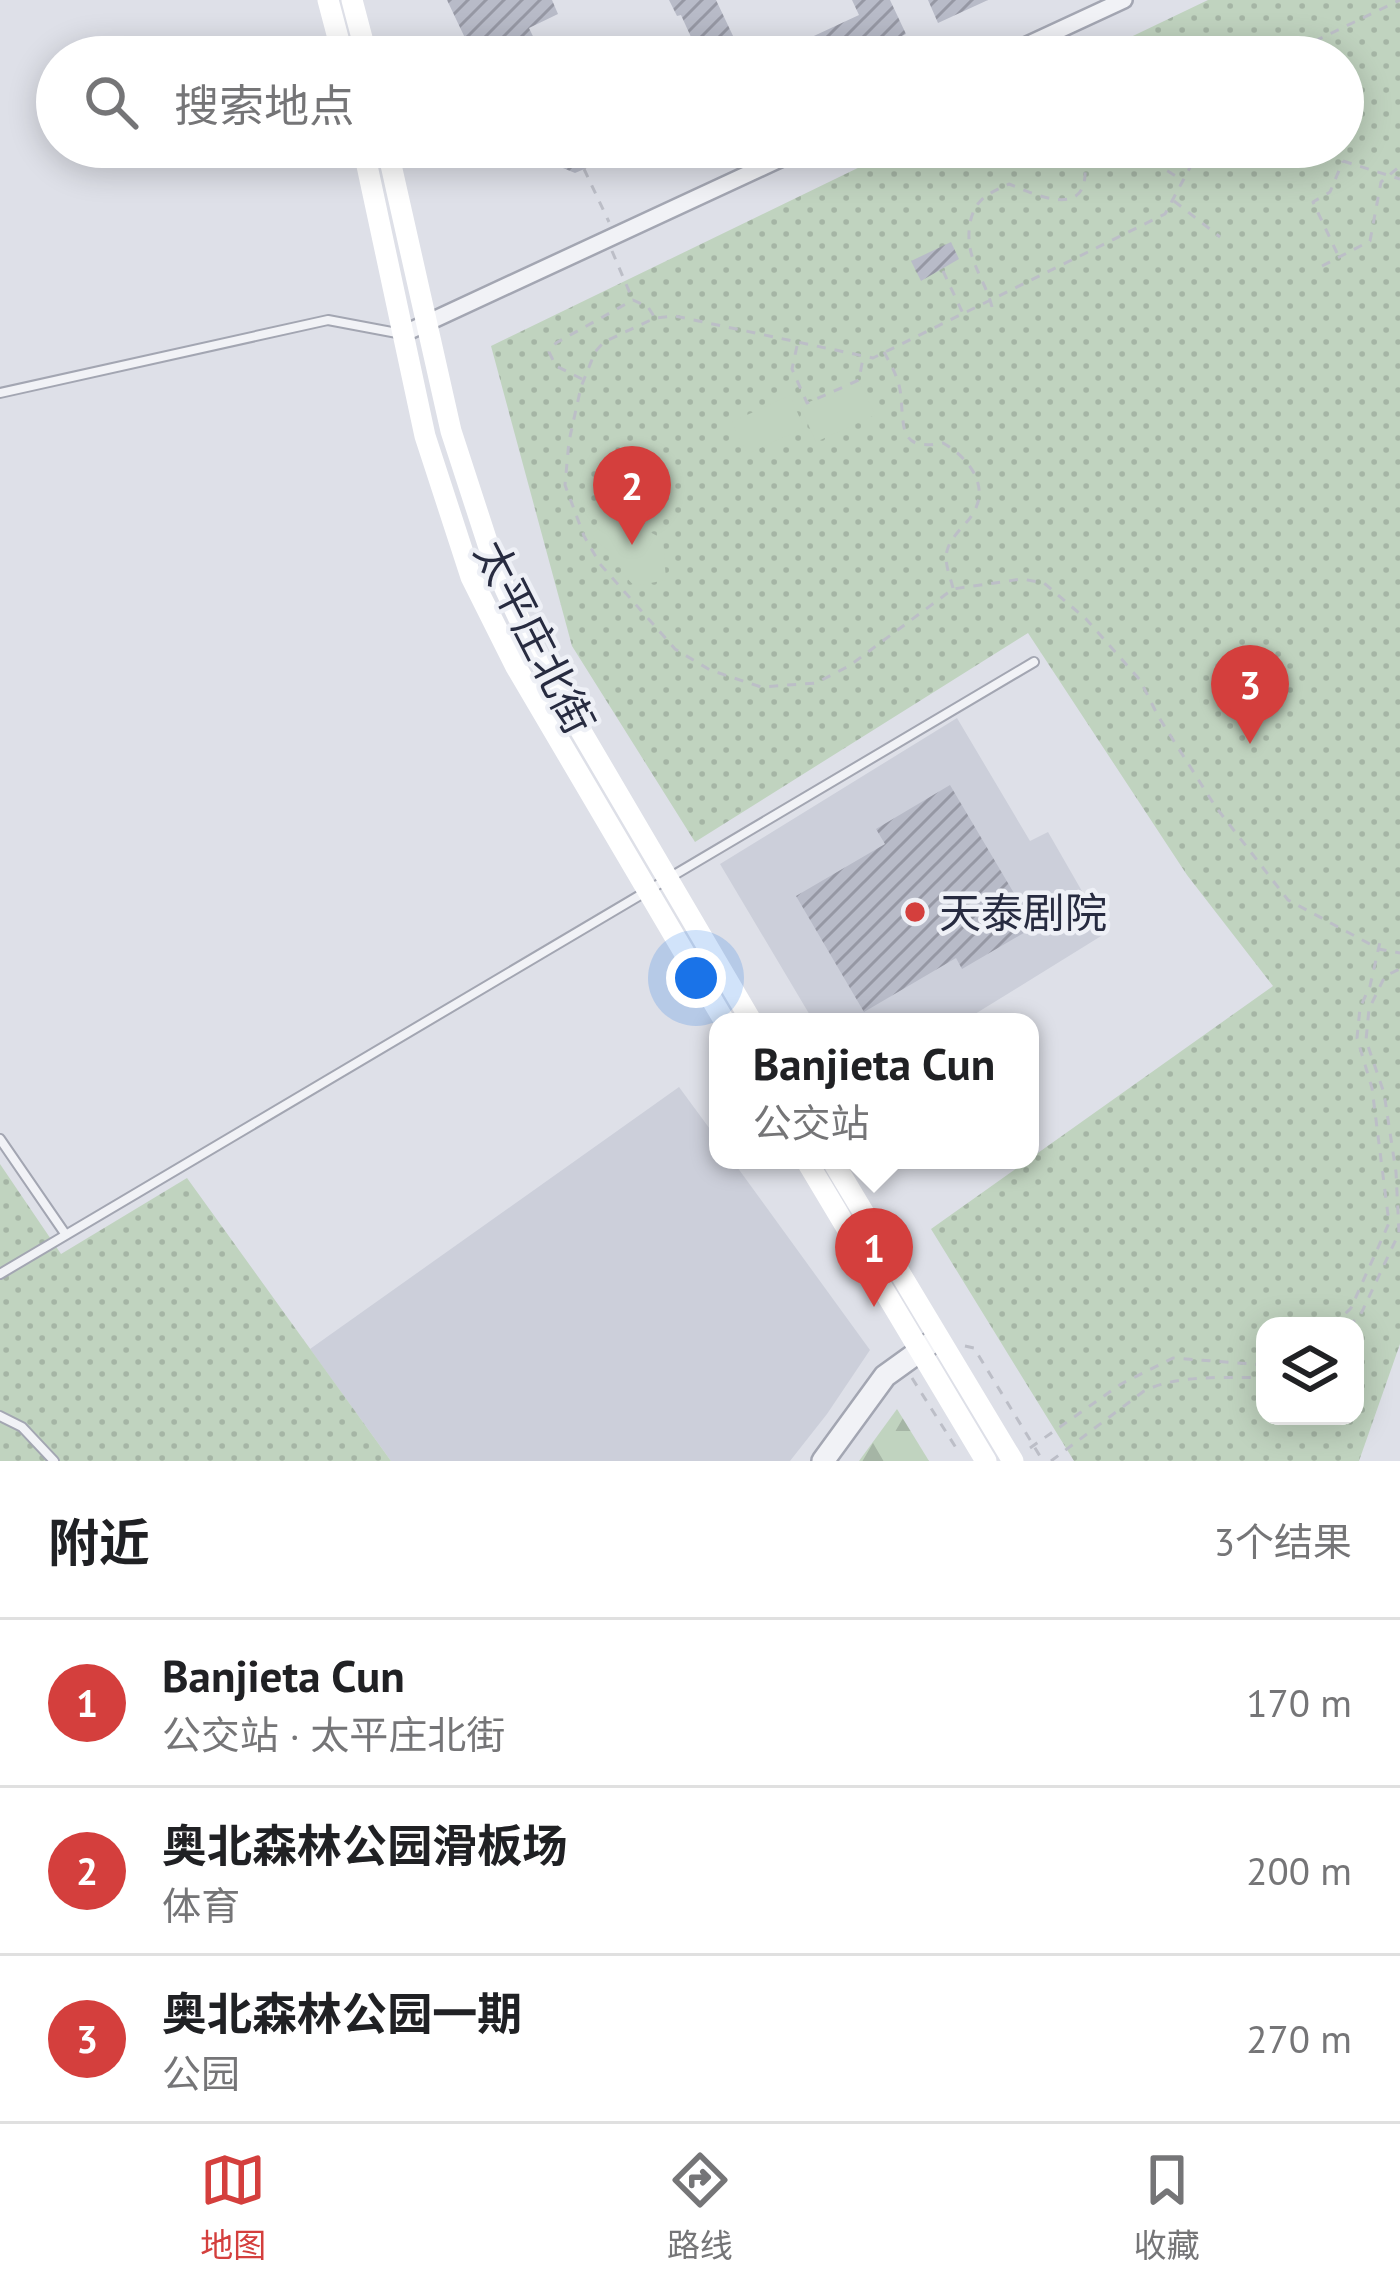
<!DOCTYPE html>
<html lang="zh">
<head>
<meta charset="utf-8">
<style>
	body { margin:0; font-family:"PT Sans","Noto Sans SC",sans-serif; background:#f2f2f2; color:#202124 }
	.controls { position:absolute; right:36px; bottom:36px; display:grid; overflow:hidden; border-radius:24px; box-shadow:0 6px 30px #0003 }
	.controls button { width:108px; height:108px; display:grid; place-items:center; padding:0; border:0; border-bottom:3px solid #e0e0e0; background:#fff; color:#202124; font:60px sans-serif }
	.you { position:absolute; left:696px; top:978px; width:42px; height:42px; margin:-30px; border:9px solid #fff; border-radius:50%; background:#1a73e8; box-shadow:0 0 0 18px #1a73e833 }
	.badge { display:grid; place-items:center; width:78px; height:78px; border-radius:50%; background:#d43f3d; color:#fff; font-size:39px; font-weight:700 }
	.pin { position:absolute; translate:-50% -99px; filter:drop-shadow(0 3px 6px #0008) }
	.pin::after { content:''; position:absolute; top:63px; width:42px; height:36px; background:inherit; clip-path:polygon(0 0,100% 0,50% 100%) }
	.popup { position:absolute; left:709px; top:1013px; width:330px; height:156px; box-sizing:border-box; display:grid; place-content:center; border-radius:24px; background:#fff; filter:drop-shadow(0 3px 9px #0005); font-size:39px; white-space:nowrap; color:#757577 }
	.popup b { font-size:45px; color:#202124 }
	.popup::after { content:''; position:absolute; left:50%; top:100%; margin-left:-24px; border:24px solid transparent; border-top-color:#fff }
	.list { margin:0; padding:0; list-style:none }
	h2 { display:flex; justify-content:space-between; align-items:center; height:156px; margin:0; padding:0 48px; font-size:51px }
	h2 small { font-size:39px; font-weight:400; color:#757577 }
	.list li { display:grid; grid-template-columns:78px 1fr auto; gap:36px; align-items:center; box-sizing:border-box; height:168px; padding:0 48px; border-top:3px solid #e0e0e0 }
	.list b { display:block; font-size:45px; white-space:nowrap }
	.list p { margin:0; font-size:39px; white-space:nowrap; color:#757577 }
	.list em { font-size:39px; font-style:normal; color:#757577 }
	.icon { flex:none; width:66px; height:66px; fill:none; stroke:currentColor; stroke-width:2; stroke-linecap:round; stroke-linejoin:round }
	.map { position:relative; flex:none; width:1400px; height:1461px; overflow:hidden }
	.search { position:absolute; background:#fff; box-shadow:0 6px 30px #0003; left:36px; right:36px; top:36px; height:132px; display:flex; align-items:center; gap:30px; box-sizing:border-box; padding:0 42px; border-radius:66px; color:#757577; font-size:45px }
	.sheet { height:660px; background:#fff }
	nav { display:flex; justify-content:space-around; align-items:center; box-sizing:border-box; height:168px; border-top:3px solid #e0e0e0; background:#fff; font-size:33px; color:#757577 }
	nav a { display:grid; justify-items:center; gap:6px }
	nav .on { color:#d43f3d }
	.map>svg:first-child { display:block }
	.built { fill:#cccfda }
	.forest { fill:url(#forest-firs) }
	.park { fill:url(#park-dots); fill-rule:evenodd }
	.garden { fill:#c0d3bf }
	.building { fill:url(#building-hatch) }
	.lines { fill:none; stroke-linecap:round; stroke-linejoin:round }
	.service-casing { stroke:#a3a6b2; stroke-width:12 }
	.minor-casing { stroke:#a3a6b2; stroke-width:20 }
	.tertiary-casing { stroke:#a3a6b2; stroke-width:26 }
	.path { stroke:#bcbec7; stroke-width:3; stroke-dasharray:9 9; stroke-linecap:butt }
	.service { stroke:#f1f2f6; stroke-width:8 }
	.minor { stroke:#f1f2f6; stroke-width:15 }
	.tertiary { stroke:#f1f2f6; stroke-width:21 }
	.secondary { stroke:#fff; stroke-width:21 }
	.path-bridge { stroke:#bcbec7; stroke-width:3; stroke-dasharray:9 9; stroke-linecap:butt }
	.poi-dot { fill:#d43f3d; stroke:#eef0f6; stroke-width:4.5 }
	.labels { text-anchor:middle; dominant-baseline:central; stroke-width:9; stroke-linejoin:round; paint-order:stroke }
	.street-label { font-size:42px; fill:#272b40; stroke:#eef0f6 }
	.poi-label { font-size:42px; fill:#272b40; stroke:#eef0f6; text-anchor:start }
</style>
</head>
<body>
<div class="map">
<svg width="1400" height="1461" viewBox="0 0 1400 1461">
	<defs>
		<pattern id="forest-firs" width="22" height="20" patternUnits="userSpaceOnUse" patternTransform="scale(3)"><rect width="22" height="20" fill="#c0d3bf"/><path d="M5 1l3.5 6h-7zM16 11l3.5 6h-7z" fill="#a5b5a5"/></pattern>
		<pattern id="park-dots" width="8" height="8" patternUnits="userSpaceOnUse" patternTransform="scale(3)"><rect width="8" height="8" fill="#c0d3bf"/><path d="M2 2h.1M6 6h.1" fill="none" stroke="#a5b5a5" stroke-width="1.8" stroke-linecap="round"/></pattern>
		<pattern id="building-hatch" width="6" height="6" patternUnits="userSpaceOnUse" patternTransform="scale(3)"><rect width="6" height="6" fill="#b8bbc8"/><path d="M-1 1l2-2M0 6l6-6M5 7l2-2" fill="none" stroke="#9698a4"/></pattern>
	</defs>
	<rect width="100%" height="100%" fill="#dee0e8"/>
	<path class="built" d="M 957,718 L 1030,841 L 1048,832 L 1106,933 L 962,1022 L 814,1022 L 720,864 Z
		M 679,1087 L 718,1140 L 718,1160 L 732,1160 L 870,1350 L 827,1414 L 790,1461 L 391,1461 L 310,1349 Z"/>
	<path class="forest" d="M 897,1409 L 929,1461 L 859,1461 Z"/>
	<path class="park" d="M 1208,0 L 1400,0 L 1400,1344 L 1359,1461 L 1074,1461 L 931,1229 L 1273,986 L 1187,875 L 1028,633 L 695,842 L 572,646 L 491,346 L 901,147 L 1343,147 L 1343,57 L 1089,57 ZM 1265,1326 L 1355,1326 L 1355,1416 L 1265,1416 Z
		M 0,1164 L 61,1254 L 187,1178 L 391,1461 L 0,1461 Z"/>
	<path class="garden" d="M 859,380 L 875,415 L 816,442 L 800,406 Z
		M 790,395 L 804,428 L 747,454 L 732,422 Z
		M 623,505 L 638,510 L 648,531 L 663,539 L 666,580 L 635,586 C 624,578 621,566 612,554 C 604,545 598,546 592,534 Z"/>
	<path class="building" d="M 447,0 L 552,0 L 558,14 L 529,28 L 543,57 L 474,57 Z
		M 669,0 L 716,0 L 743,57 L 700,57 L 681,15 L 677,16 Z
		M 852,0 L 890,0 L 906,34 L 858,57 L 792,57 L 788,48 L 859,15 Z
		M 928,0 L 988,0 L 938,23 Z
		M 512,147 L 618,147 L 586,162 L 589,167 L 575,173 Z
		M 951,242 L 959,259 L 921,281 L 911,261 Z
		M 950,785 L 1034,927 L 962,969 L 956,958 L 864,1012 L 796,896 L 885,844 L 876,829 Z"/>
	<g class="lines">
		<defs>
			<path id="service" d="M 0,393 L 328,320 L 397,333
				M 0,1139 L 66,1235
				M 0,1274 L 1034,662
				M 0,1416 L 22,1427 L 54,1461"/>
			<path id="minor" d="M 1001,57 L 1124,0
				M 403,334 L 806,147"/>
			<path id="tertiary" d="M 823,1461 L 885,1376 L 935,1340"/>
		</defs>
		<use href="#service" class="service-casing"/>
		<use href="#minor" class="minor-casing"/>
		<use href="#tertiary" class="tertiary-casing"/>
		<path class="path" d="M 1282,57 L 1400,0
			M 1201,147 L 1165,214 L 873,358 L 675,316 L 655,318 L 623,333 L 604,342 L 595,352 L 581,387 L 569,441 L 565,485 L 584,536 L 600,564 L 675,649 L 710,670 L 761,687 L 816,683 L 849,666 L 953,589 L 1022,579 L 1044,583 L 1086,619 L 1140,680 L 1158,716 L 1215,806 L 1288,900 L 1379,949 L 1400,953
			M 584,169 L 609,222
			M 1174,201 L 1220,237
			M 612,251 L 632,298
			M 1337,253 L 1313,202 L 1330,192 L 1343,161
			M 1322,266 L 1370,241 L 1381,182 L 1400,166
			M 943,271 L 966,320
			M 992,307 C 984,276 964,258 970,223 C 975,199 987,194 1009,184 C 1036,195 1088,220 1085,168 L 1097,157 L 1129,147 L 1182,180
			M 797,346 L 792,369 L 807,403 L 859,380 L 863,358
			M 884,352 C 892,367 900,380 901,398 C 904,430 900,451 943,443 C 966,456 990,483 974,512 C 966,526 951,535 947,551 C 944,563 950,576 953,588
			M 582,379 L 556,366 L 549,352 L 556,343 L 633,300 L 648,307 L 655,318
			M 1333,1326 L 1351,1308 L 1389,1223 L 1372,1088 L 1357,1038 L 1360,1008 L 1370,986 L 1380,942
			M 1348,1326 L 1360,1316 L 1399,1233 L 1396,1172 L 1384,1093 L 1366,1040 L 1369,1009 L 1385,976 L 1400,969
			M 965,1346 L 974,1348 L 1043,1461
			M 912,1378 L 958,1451
			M 1030,1448 L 1121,1384 L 1173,1358 L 1265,1365
			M 1051,1461 L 1144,1391 C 1182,1373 1224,1379 1265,1377"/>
		<use href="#service" class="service"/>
		<use href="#minor" class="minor"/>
		<use href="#tertiary" class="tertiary"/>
		<path class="secondary" d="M 328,0 L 343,57
			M 352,0 L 367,57
			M 363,147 L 425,436 L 471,577 L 516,667 L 725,1022
			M 387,147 L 451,431 L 496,569 L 534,651 L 752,1022
			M 806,1160 L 986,1461
			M 832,1160 L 1013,1461"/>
		<path class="path-bridge" d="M 1343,161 L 1400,179"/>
	</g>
	<circle class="poi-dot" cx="915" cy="912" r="12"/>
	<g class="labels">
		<g class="street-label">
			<text transform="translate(535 637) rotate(63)">太平庄北街</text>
		</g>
		<g class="poi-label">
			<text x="939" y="912">天泰剧院</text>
		</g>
	</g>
</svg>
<div class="controls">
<button><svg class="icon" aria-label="layers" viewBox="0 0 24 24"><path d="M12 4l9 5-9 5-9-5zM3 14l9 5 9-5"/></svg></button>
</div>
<div class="you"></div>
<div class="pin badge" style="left:874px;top:1307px">1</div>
<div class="popup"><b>Banjieta Cun</b>公交站</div>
<div class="pin badge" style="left:632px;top:545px">2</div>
<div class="pin badge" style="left:1250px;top:744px">3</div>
<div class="search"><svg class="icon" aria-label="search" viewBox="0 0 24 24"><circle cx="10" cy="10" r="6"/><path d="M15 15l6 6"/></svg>搜索地点</div>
</div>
<section class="sheet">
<h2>附近<small>3个结果</small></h2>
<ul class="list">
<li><span class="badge">1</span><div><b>Banjieta Cun</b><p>公交站 · 太平庄北街</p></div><em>170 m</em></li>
<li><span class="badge">2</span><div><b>奥北森林公园滑板场</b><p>体育</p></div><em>200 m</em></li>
<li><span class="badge">3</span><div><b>奥北森林公园一期</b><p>公园</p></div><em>270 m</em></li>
</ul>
</section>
<nav>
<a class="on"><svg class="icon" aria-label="map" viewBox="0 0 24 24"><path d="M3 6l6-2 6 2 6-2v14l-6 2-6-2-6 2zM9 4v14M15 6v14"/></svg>地图</a>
<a><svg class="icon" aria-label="directions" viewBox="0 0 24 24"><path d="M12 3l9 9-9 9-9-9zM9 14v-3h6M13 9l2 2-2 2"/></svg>路线</a>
<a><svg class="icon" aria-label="saved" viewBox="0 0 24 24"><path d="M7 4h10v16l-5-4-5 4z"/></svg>收藏</a>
</nav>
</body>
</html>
